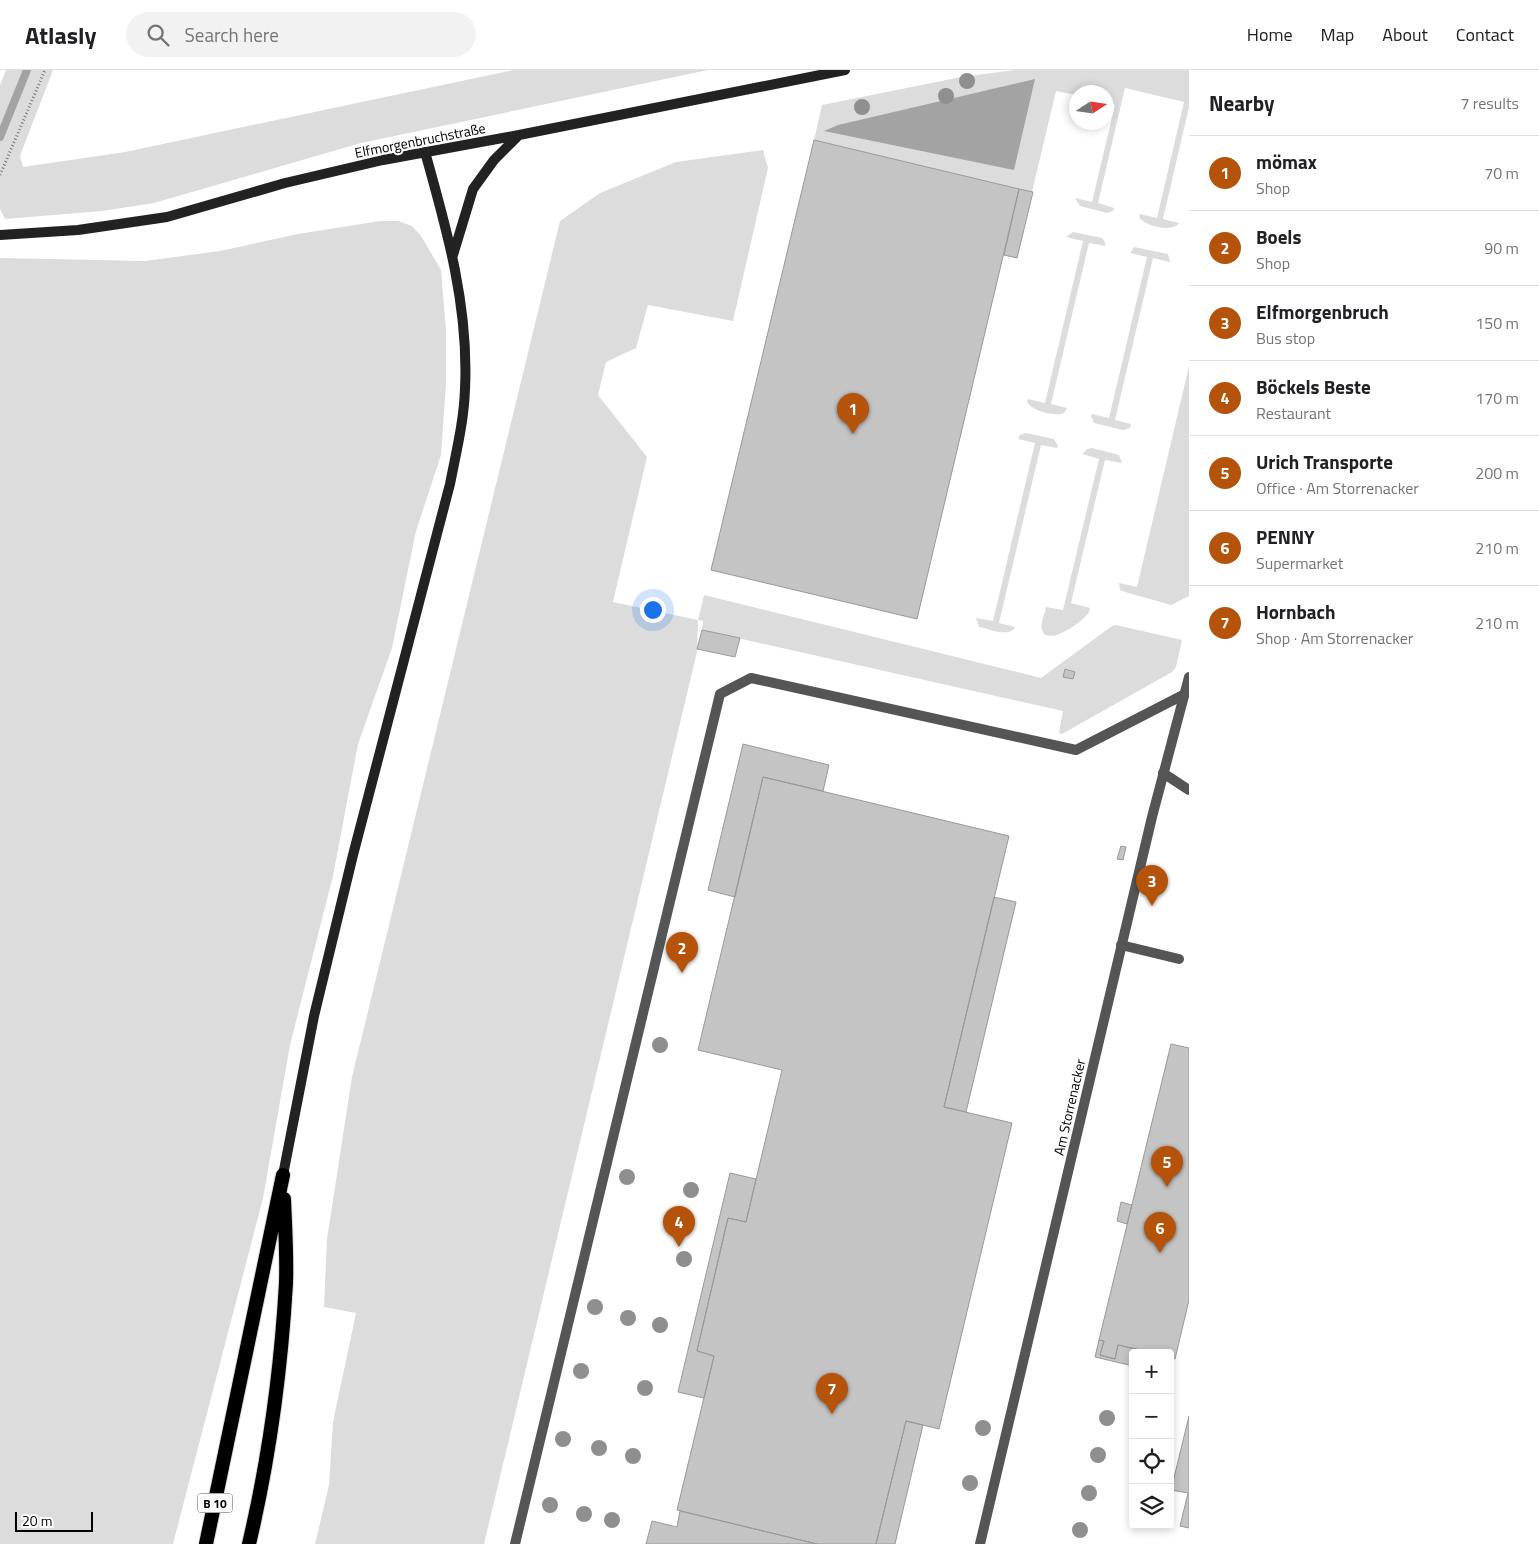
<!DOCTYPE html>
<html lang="en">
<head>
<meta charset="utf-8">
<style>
	body { margin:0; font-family:"Titillium Web",sans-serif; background:#f2f2f2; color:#202124 }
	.controls { position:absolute; right:15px; bottom:15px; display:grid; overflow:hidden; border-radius:5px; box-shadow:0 2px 8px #0003 }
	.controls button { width:45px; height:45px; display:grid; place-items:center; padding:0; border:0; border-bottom:1px solid #e0e0e0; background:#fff; color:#202124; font:25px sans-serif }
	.compass { position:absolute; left:1069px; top:15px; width:45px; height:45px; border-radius:50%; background:#fff; box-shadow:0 2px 8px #0003; rotate:78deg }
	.scale { position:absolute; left:15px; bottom:12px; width:78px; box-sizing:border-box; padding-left:5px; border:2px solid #000; border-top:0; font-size:14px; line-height:18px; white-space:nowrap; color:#000; -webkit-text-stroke:4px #fff; paint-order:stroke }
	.you { position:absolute; left:652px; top:539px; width:18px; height:18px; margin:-12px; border:4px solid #fff; border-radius:50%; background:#1a73e8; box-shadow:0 0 0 8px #1a73e833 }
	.badge { display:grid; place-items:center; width:32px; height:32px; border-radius:50%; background:#b45309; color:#fff; font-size:16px; font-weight:700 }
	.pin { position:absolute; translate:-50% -41px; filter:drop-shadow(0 1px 2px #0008) }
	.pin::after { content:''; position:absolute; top:26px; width:18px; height:15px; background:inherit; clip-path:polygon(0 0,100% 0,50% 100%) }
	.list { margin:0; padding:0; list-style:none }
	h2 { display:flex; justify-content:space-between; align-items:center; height:65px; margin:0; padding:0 20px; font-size:21px }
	h2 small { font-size:16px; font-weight:400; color:#757577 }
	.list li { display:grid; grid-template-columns:32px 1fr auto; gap:15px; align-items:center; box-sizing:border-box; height:75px; padding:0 20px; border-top:1px solid #e0e0e0 }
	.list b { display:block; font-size:19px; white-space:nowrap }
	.list p { margin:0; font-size:16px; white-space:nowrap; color:#757577 }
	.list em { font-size:16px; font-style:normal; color:#757577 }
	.icon { flex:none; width:28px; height:28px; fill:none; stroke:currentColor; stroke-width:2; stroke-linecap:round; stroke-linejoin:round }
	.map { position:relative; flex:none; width:1189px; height:1474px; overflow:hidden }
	header { display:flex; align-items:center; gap:30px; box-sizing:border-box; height:70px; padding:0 25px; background:#fff; border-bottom:1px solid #e0e0e0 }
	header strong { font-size:24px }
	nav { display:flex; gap:28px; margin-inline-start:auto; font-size:18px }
	.search { width:350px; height:45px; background:#f2f2f2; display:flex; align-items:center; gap:12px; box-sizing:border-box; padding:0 18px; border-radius:28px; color:#757577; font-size:19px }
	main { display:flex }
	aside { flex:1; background:#fff }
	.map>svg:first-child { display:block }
	.green { fill:#dcdcdc }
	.water { fill:#a3a3a3 }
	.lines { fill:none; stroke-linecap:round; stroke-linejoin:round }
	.stream { stroke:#a3a3a3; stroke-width:8 }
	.building { fill:#c4c4c4; stroke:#999 }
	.trunk-casing { stroke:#dbdbdb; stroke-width:16 }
	.path { stroke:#777; stroke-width:3; stroke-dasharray:1 2.5; stroke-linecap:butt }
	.service { stroke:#555; stroke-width:10 }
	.minor { stroke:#555; stroke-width:10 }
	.tertiary { stroke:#555; stroke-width:10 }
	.secondary { stroke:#222; stroke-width:10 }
	.trunk { stroke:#000; stroke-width:14 }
	.tree { fill:#8f8f8f }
	.labels { text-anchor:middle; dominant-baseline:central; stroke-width:4; stroke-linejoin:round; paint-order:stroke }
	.shield { fill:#fff; stroke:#4c4c4c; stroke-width:1 }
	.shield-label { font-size:12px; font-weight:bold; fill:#000 }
	.street-label { font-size:14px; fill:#000; stroke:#fff }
</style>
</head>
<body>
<header>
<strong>Atlasly</strong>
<div class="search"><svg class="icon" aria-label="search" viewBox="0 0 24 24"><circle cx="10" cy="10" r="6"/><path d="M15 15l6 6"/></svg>Search here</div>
<nav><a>Home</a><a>Map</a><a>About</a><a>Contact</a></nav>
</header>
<main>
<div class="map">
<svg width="1189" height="1474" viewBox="0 0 1189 1474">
	<rect width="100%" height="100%" fill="#fff"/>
	<path class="green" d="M 6,0 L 53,0 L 20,86 L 23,97 L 125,82 L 513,0 L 708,0 L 361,73 L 154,133 L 102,141 L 5,149 L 0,139 L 0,15 Z
		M 1015,0 L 1189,0 L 1189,37 L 1163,149 L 1179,153 C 1173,163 1144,156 1139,147 L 1140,144 L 1157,148 L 1184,32 L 1125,18 L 1098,133 L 1114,138 L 1113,141 L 1107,143 L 1080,136 L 1075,128 L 1092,132 L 1115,35 L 1107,32 L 1106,22 L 1076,22 L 1076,25 L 1056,21 L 1032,122 L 814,70 L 822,35 L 961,7 Z
		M 763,80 L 768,98 L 733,251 L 648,235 L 636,278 L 606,292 L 598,325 L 647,387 L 613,532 L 698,550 L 704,525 L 1041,608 L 1112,556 L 1116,555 L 1182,570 L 1176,597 L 1172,602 L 1062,664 L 1059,663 L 1063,641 L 702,560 L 703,551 L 698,550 L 697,582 L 484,1474 L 315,1474 L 329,1415 L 333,1352 L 356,1243 L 324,1237 L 327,1169 L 352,1007 L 560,151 L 600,123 L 676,92 Z
		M 380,151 L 398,151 L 412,156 L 421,166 L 441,200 L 446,260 L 446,314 L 441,385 L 416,461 L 392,578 L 358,674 L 333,806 L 290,975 L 263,1128 L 173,1474 L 0,1474 L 0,188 L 145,191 L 220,181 L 298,164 Z
		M 1073,162 L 1102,168 L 1105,172 L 1105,176 L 1089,173 L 1051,334 L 1067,338 L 1064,343 C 1055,347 1032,341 1027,332 L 1028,329 L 1045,333 L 1083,171 L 1066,167 Z
		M 1134,177 L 1168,184 L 1170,192 L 1153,188 L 1115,350 L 1131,354 L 1130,358 L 1123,360 L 1094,353 L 1091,346 L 1092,344 L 1109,348 L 1147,187 L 1130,183 Z
		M 1189,296 L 1189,526 L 1171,535 L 1125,522 L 1120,520 L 1119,513 L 1137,517 Z
		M 1026,363 L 1054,369 L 1058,376 L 1057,378 L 1041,375 L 999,553 L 1015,557 C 1009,568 990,559 979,557 L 976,548 L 993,551 L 1035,373 L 1018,369 L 1020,365 Z
		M 1092,378 L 1119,385 L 1122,393 L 1105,390 L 1071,533 L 1090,538 L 1089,542 C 1085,550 1048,578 1042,560 C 1040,554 1045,543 1046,537 L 1063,540 L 1099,389 L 1082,384 L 1087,379 Z"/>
	<path class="water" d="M 1035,9 L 1014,100 L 824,61 L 838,55 Z"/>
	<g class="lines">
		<path class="stream" d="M 0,67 L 27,0"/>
	</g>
	<path class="building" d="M 814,70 L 1019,119 L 917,549 L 711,500 Z
		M 1019,119 L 1033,122 L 1017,188 L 1004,185 Z
		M 702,560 L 740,568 L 735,587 L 697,579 Z
		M 1065,599 L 1075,602 L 1073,609 L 1063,607 Z
		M 743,674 L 829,695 L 823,721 L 763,707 L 735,827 L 708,820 Z
		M 763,707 L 1009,766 L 944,1037 L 1012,1053 L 939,1359 L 906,1351 L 876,1474 L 817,1474 L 677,1440 L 714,1286 L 697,1281 L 728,1148 L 746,1152 L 782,1000 L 698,980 Z
		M 1121,776 L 1126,777 L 1123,790 L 1117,789 Z
		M 994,827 L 1016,832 L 966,1042 L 944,1037 Z
		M 1171,974 L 1189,978 L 1189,1230 L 1175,1289 L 1170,1288 L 1170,1283 L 1151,1283 L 1118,1275 L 1115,1289 L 1100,1285 L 1104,1271 L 1099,1270 Z
		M 730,1103 L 756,1109 L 746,1152 L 728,1148 L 697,1281 L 714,1286 L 704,1328 L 678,1322 Z
		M 1121,1132 L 1132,1135 L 1127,1154 L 1117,1151 Z
		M 1099,1270 L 1104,1271 L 1100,1285 L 1107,1287 L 1115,1289 L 1118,1275 L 1137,1279 L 1137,1283 L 1133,1283 L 1133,1296 L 1095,1287 Z
		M 1189,1346 L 1189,1458 L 1180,1456 L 1188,1423 L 1171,1420 Z
		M 906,1351 L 923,1355 L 895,1474 L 876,1474 Z
		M 680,1441 L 817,1474 L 646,1474 L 652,1451 L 677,1457 Z"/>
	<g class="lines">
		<defs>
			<path id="trunk" d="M 206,1474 L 283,1105
				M 249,1474 C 269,1389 281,1300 286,1213 C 287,1185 285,1156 284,1129"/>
		</defs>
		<use href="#trunk" class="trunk-casing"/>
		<path class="path" d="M 0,105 L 45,0"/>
		<path class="service" d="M 1121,875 L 1179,889
			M 515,1474 L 720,624 L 751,608 L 1076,680 L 1185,624"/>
		<path class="minor" d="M 1163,703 L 1189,720"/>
		<path class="tertiary" d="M 980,1474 L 1152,747 L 1189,607"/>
		<path class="secondary" d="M 0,165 L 78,160 L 167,147 L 285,113 L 383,90 L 519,65 L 845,0
			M 453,185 L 473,119 L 494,90 L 519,65
			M 283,1105 L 314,946 L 353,785 L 450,414 C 456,383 464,351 465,319 C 469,237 447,160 425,82"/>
		<use href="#trunk" class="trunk"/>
	</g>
	<g class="tree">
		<circle cx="967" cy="11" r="8"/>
		<circle cx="946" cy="26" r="8"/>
		<circle cx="862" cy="37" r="8"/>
		<circle cx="660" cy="975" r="8"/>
		<circle cx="627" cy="1107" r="8"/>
		<circle cx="691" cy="1120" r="8"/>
		<circle cx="684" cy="1189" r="8"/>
		<circle cx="595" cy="1237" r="8"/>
		<circle cx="628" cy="1248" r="8"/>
		<circle cx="660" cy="1255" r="8"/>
		<circle cx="581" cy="1301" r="8"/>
		<circle cx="645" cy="1318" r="8"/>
		<circle cx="1107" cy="1348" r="8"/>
		<circle cx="983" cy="1358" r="8"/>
		<circle cx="563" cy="1369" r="8"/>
		<circle cx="599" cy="1378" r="8"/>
		<circle cx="1098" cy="1385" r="8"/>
		<circle cx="633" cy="1386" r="8"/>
		<circle cx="970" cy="1413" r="8"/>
		<circle cx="1089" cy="1423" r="8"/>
		<circle cx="550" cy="1435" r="8"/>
		<circle cx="584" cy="1444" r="8"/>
		<circle cx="612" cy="1450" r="8"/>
		<circle cx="1080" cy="1460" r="8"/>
	</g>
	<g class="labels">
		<rect class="shield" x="197.5" y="1423.5" width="35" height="19" rx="4"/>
		<g class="shield-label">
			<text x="215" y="1433">B 10</text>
		</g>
		<g class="street-label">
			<text transform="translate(420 70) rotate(-11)">Elfmorgenbruchstraße</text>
			<text transform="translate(1069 1037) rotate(-77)">Am Storrenacker</text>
		</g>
	</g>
</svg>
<div class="controls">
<button>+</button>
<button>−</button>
<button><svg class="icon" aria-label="locate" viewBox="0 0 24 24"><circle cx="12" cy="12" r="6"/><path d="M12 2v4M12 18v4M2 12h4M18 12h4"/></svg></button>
<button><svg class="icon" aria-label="layers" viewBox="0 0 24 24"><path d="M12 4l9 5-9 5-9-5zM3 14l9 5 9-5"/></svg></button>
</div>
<svg class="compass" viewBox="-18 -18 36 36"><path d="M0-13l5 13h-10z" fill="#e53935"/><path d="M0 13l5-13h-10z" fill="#757577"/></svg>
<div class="scale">20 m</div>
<div class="you"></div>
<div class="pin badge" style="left:853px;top:364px">1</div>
<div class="pin badge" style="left:682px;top:903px">2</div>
<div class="pin badge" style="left:1152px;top:836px">3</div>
<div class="pin badge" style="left:679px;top:1177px">4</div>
<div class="pin badge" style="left:1167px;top:1117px">5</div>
<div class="pin badge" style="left:1160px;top:1183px">6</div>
<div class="pin badge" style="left:832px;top:1344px">7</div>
</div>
<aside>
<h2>Nearby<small>7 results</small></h2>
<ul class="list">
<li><span class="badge">1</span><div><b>mömax</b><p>Shop</p></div><em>70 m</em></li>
<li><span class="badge">2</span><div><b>Boels</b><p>Shop</p></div><em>90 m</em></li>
<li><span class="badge">3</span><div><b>Elfmorgenbruch</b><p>Bus stop</p></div><em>150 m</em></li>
<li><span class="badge">4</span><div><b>Böckels Beste</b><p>Restaurant</p></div><em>170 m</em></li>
<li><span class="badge">5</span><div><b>Urich Transporte</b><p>Office · Am Storrenacker</p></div><em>200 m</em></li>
<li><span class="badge">6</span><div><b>PENNY</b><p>Supermarket</p></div><em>210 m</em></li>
<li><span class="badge">7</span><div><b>Hornbach</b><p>Shop · Am Storrenacker</p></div><em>210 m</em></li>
</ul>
</aside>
</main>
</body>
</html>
